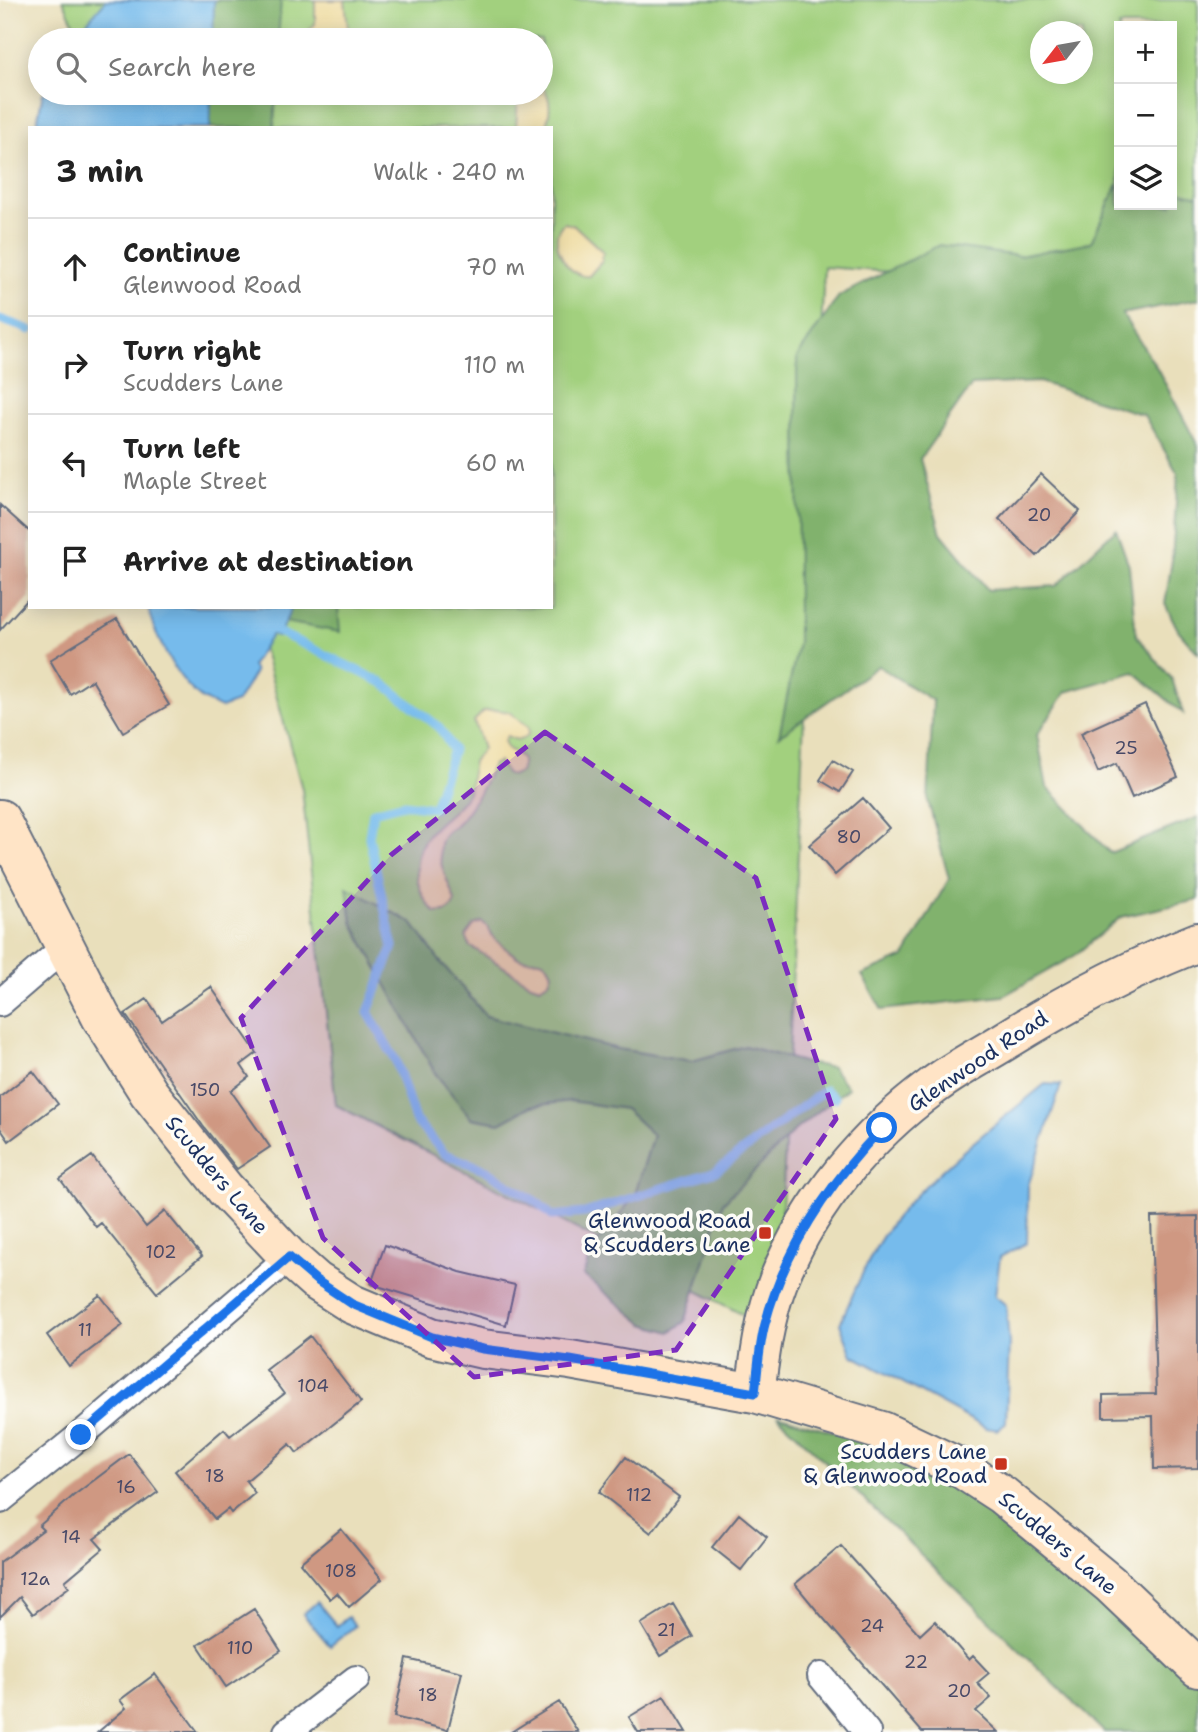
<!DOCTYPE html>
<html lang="en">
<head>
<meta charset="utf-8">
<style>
	body { margin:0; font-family:"Shantell Sans",sans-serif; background:#f2f2f2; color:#222 }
	.controls { position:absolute; right:21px; top:21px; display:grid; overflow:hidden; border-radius:0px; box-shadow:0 4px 18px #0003 }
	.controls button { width:63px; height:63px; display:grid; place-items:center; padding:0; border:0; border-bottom:2px solid #e0e0e0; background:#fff; color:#222; font:35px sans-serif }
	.compass { position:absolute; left:1030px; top:21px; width:63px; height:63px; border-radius:50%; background:#fff; box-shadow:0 4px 18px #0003; rotate:239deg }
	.stop { position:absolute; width:21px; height:21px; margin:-16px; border:5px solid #1a73e8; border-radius:50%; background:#fff }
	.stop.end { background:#1a73e8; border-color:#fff; box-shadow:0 2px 7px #0008 }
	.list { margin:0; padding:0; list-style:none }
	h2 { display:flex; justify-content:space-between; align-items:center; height:91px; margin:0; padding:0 28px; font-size:30px }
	h2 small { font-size:23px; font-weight:400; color:#767676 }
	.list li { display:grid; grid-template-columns:46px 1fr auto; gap:21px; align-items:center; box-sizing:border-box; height:98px; padding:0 28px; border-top:2px solid #e0e0e0 }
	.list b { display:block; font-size:26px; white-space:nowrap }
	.list p { margin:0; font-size:23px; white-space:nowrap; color:#767676 }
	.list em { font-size:23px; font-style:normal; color:#767676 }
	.icon { flex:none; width:38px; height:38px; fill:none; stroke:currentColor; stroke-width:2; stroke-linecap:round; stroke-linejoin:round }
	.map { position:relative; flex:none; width:1198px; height:1732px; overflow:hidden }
	.search { position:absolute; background:#fff; box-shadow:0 4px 18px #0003; left:28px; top:28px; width:525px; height:77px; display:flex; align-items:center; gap:18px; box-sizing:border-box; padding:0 24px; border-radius:38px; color:#767676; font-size:26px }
	.panel { position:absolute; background:#fff; box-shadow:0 4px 18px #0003; left:28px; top:126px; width:525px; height:483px; border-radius:0px }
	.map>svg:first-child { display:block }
	.green { fill:#a2d07e; stroke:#5e806e; stroke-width:2; fill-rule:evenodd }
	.forest { fill:#81b26d; stroke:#4e7066; stroke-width:2 }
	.sand { fill:#eeda9e; stroke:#84847e; stroke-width:2 }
	.water { fill:#76bbec; stroke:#4875a5; stroke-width:2 }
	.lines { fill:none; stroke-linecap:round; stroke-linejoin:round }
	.stream { stroke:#76bbec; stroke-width:9 }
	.building { fill:#cf9882 }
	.street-casing { stroke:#636d7f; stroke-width:30 }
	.secondary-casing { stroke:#636d7f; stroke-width:42 }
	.street { stroke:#fff; stroke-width:26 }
	.secondary { stroke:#ffe4c6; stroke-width:38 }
	.route { stroke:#1a73e8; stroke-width:9 }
	.marked { fill:#7b2cbf; fill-opacity:0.2; stroke:#7b2cbf; stroke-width:5; stroke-dasharray:14 9; stroke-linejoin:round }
	.poi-dot { fill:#c8321e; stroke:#fdfcf7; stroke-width:2.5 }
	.labels { text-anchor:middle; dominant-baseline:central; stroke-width:7; stroke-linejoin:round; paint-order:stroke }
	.number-label { font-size:18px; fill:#484967 }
	.street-label { font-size:21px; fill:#1b2f5e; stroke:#fdfcf7 }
	.poi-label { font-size:21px; fill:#1b2f5e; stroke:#fdfcf7; text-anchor:end }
</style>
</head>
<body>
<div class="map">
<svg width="1198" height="1732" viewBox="0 0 1198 1732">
	<rect width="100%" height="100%" fill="#fdfcf7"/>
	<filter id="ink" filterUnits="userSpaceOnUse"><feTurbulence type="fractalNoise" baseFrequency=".0143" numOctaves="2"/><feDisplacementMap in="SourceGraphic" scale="14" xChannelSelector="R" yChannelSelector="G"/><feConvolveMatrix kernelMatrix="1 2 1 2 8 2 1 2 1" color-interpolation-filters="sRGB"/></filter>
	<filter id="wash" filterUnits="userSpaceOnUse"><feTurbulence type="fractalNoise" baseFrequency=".00686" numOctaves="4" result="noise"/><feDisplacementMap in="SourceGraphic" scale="28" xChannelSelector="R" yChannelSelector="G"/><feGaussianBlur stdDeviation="1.57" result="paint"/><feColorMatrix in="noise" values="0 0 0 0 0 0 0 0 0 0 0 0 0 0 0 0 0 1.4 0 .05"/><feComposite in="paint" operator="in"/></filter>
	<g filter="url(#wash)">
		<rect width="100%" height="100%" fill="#e9dfbb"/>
		<path class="green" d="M 63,0 L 1198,0 L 1198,294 L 824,267 L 779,1280 L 765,1326 L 336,1105 L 302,789 L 252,607 L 551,607 L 551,128 L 120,128 L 104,93 L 541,93 L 541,40 L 81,40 ZM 1119,26 L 1172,26 L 1172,205 L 1119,205 ZM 1040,32 L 1082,32 L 1082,74 L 1040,74 Z"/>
		<path class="forest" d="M 214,0 L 281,0 L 278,40 L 213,40 Z
			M 211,93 L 276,93 L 274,128 L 210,128 Z
			M 1118,184 L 1119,205 L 1172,205 L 1172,189 L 1198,196 L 1198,299 L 1122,314 L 1157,368 L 1198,446 L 1198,653 L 1178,630 L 1165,604 L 1172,560 L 1178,474 L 1144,415 L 1039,382 L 972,385 L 920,459 L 941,533 L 988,590 L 1056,586 L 1116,529 L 1129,566 L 1136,635 L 1172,679 L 1183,713 L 1134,672 L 1066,692 L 1037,735 L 1047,787 L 1110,853 L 1198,817 L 1198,900 L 1121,917 L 1074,956 L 1003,996 L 882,1010 L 862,975 L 904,957 L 949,879 L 928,801 L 933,701 L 878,666 L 779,736 L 798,643 L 797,357 L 839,296 L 939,245 L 1019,256 L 1091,242 Z
			M 292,607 L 338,607 L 340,632 L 285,622 Z
			M 347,887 L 412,923 L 439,960 L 486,1016 L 618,1049 L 692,1061 L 745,1046 L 811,1064 L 832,1067 L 848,1088 L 795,1130 L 723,1203 L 685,1322 L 670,1332 L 644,1324 L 583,1275 L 593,1248 L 634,1197 L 653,1135 L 625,1109 L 571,1101 L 531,1106 L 500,1123 L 471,1118 L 435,1073 L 352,922 Z
			M 777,1415 L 962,1469 L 1198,1668 L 1198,1732 L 1104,1732 Z"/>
		<path class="sand" d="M 315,0 L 345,0 L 348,28 L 346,33 L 333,34 L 327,40 L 305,40 L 309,30 L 315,24 Z
			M 541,85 C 552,97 551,113 545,128 L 516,128 L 518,93 L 541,93 Z
			M 564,223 L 574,225 L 603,252 L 602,261 L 589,276 C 567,279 545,237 564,223 Z
			M 497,710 L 509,712 L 528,727 L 529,733 C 522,743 516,740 507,736 L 504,741 L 507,748 C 519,755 526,757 520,772 L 511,776 L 506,773 L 499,762 L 493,764 C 483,787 477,799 461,820 C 454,828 441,833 440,844 C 437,864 449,882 455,901 C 452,911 445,914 435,912 C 412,890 410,853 433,829 C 444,817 459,809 467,794 C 473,784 470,772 473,762 C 475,757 480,753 483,749 L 474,721 L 484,711 Z
			M 482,922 C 490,927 490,934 496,940 C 499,943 515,956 519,958 C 532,964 543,951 552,973 L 549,981 L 540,987 L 531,984 L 470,946 L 466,936 L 474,925 Z"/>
		<path class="water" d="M 106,0 L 214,0 L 213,40 L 58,40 L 63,34 L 83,27 Z
			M 43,93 L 211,93 L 210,128 L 36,128 Z
			M 148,607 L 292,607 L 278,637 L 272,634 L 252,665 L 255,672 L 237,702 L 221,708 C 215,705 207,702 201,698 C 177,680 154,636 148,607 Z
			M 1045,1084 L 1061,1085 L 1028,1186 L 1027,1243 L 1000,1257 L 995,1296 L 1006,1305 L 1009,1343 L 1006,1422 L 999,1430 L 986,1428 L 852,1355 L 840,1324 C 854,1291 874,1244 897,1216 C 939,1167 996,1124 1045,1084 Z
			M 317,1602 L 337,1626 L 348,1617 L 355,1626 L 330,1646 L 303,1614 Z"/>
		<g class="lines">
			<path class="stream" d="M 0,319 L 30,330
				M 270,628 L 383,683 L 439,727 L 453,750 L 434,808 L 404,804 L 373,812 L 369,837 L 393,947 L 368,1012 L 396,1061 L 415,1120 L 445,1154 L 484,1169 L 538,1203 L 552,1216 L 585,1213 L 716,1171 L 825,1090 L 835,1098"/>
		</g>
		<g id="blocks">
			<path class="building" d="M 1041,474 L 1080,511 L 1037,556 L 999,519 Z
				M 0,505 L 30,532 L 30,597 L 0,630 Z
				M 117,619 L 169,705 L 123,732 L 92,680 L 70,694 L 50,660 Z
				M 1145,704 L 1178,777 L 1132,798 L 1117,763 L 1098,772 L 1081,733 Z
				M 833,760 L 853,772 L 840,792 L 820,780 Z
				M 863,798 L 889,828 L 835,875 L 809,845 Z
				M 211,987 L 257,1053 L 241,1065 L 249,1077 L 231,1091 L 270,1147 L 237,1169 L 203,1126 L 125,1014 L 147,999 L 162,1021 Z
				M 33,1071 L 58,1104 L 9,1141 L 0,1128 L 0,1097 Z
				M 92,1156 L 146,1227 L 165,1211 L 202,1256 L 157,1293 L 101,1223 L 96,1227 L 60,1179 Z
				M 1198,1216 L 1198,1468 L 1154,1469 L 1153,1416 L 1103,1417 L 1103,1395 L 1156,1394 L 1151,1217 Z
				M 385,1245 L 460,1272 L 515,1285 L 506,1325 L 371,1284 Z
				M 100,1295 L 123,1325 L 69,1366 L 47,1335 Z
				M 310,1336 L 361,1402 L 297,1453 L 290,1444 L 246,1481 L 255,1493 L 231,1513 L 228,1509 L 215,1519 L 175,1471 L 224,1429 L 230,1436 L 284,1394 L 266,1370 Z
				M 129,1454 L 158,1492 L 94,1539 L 103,1549 L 65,1581 L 69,1587 L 33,1614 L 20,1597 L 0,1617 L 0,1562 L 43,1530 L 39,1526 L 73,1496 Z
				M 626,1457 L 679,1497 L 651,1533 L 599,1492 Z
				M 739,1514 L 767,1537 L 741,1570 L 712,1547 Z
				M 341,1529 L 382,1579 L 349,1607 L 337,1593 L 330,1599 L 300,1563 Z
				M 841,1546 L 920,1635 L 935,1621 L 969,1660 L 973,1656 L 989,1673 L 977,1683 L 991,1698 L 976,1711 L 998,1732 L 922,1732 L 818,1612 L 795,1584 Z
				M 673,1604 L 692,1636 L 660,1656 L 641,1624 Z
				M 254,1609 L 281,1651 L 226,1687 L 198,1645 Z
				M 407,1659 L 462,1672 L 448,1730 L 394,1717 Z
				M 155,1674 L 198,1732 L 98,1732 L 126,1708 L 120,1700 Z
				M 664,1696 L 686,1732 L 638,1732 L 629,1717 Z
				M 559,1702 L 578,1732 L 511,1732 Z"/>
		</g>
	</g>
	<g filter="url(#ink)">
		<use href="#blocks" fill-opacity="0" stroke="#636d7f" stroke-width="2"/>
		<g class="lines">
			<defs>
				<path id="street" d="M 0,1003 L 66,946
					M 0,1500 L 81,1435 L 289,1257
					M 821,1676 L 867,1732
					M 287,1732 L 356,1679"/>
				<path id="secondary" d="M 0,819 L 101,1017 L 149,1093 L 225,1189 L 289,1257 L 316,1281 L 352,1304 L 431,1337 L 483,1349 L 570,1360 L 755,1393 L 882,1431 L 962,1469 L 1002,1495 L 1110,1584 L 1198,1668
					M 755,1393 C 760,1354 765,1315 779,1279 C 810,1202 867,1135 933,1086 C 955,1069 981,1056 1005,1041 C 1066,1003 1130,969 1198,942"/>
			</defs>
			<use href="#street" class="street-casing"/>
			<use href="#secondary" class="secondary-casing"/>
			<use href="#street" class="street"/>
			<use href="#secondary" class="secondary"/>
		</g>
	</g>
	<g class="lines" filter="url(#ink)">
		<path class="route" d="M 81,1435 L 289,1257 L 316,1280 L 352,1304 L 432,1337 L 483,1349 L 570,1360 L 755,1393 C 758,1370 759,1346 765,1324 C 785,1248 829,1184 882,1128"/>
	</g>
	<path class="marked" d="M 545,732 L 756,878 L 836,1119 L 676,1350 L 474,1377 L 323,1238 L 241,1018 L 391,855 Z"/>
	<g class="poi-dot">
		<rect x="758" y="1226" width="14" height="14" rx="3.5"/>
		<rect x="994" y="1457" width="14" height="14" rx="3.5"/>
	</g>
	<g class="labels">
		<g class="number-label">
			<text x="1039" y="515">20</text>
			<text x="1126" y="748">25</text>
			<text x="849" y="837">80</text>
			<text x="205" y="1090">150</text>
			<text x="161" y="1252">102</text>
			<text x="85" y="1330">11</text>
			<text x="313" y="1386">104</text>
			<text x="215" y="1476">18</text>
			<text x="126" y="1487">16</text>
			<text x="639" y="1495">112</text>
			<text x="71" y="1537">14</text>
			<text x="341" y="1571">108</text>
			<text x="35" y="1579">12a</text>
			<text x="872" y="1626">24</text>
			<text x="666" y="1630">21</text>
			<text x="240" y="1648">110</text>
			<text x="916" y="1662">22</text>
			<text x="959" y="1691">20</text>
			<text x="428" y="1695">18</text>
		</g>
		<g class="street-label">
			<text transform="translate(978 1061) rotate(-34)">Glenwood Road</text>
			<text transform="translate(217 1175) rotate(50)">Scudders Lane</text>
			<text transform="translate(1058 1543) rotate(40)">Scudders Lane</text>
		</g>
		<g class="poi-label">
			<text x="751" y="1221">Glenwood Road<tspan x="751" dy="24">&amp; Scudders Lane</tspan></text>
			<text x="987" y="1452">Scudders Lane<tspan x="987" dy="24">&amp; Glenwood Road</tspan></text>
		</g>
	</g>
</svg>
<div class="controls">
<button>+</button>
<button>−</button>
<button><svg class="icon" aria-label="layers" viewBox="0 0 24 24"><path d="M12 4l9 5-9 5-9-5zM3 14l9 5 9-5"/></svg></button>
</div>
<svg class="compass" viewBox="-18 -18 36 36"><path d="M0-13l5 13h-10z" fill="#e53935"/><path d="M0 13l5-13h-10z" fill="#767676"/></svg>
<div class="stop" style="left:882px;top:1128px"></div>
<div class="stop end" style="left:81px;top:1435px"></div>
<div class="search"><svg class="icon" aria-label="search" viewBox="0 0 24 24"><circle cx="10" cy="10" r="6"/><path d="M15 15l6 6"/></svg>Search here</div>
<section class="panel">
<h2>3 min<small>Walk · 240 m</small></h2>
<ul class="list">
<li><svg class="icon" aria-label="ahead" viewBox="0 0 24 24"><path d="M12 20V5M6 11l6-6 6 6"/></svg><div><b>Continue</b><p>Glenwood Road</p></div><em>70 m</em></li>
<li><svg class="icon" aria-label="right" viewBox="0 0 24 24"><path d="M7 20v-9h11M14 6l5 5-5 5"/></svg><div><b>Turn right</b><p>Scudders Lane</p></div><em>110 m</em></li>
<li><svg class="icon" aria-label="left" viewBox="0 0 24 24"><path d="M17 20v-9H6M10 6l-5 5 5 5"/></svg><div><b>Turn left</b><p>Maple Street</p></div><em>60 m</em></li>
<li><svg class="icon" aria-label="arrive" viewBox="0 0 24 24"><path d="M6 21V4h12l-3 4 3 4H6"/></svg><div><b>Arrive at destination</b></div></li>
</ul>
</section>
</div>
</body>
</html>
